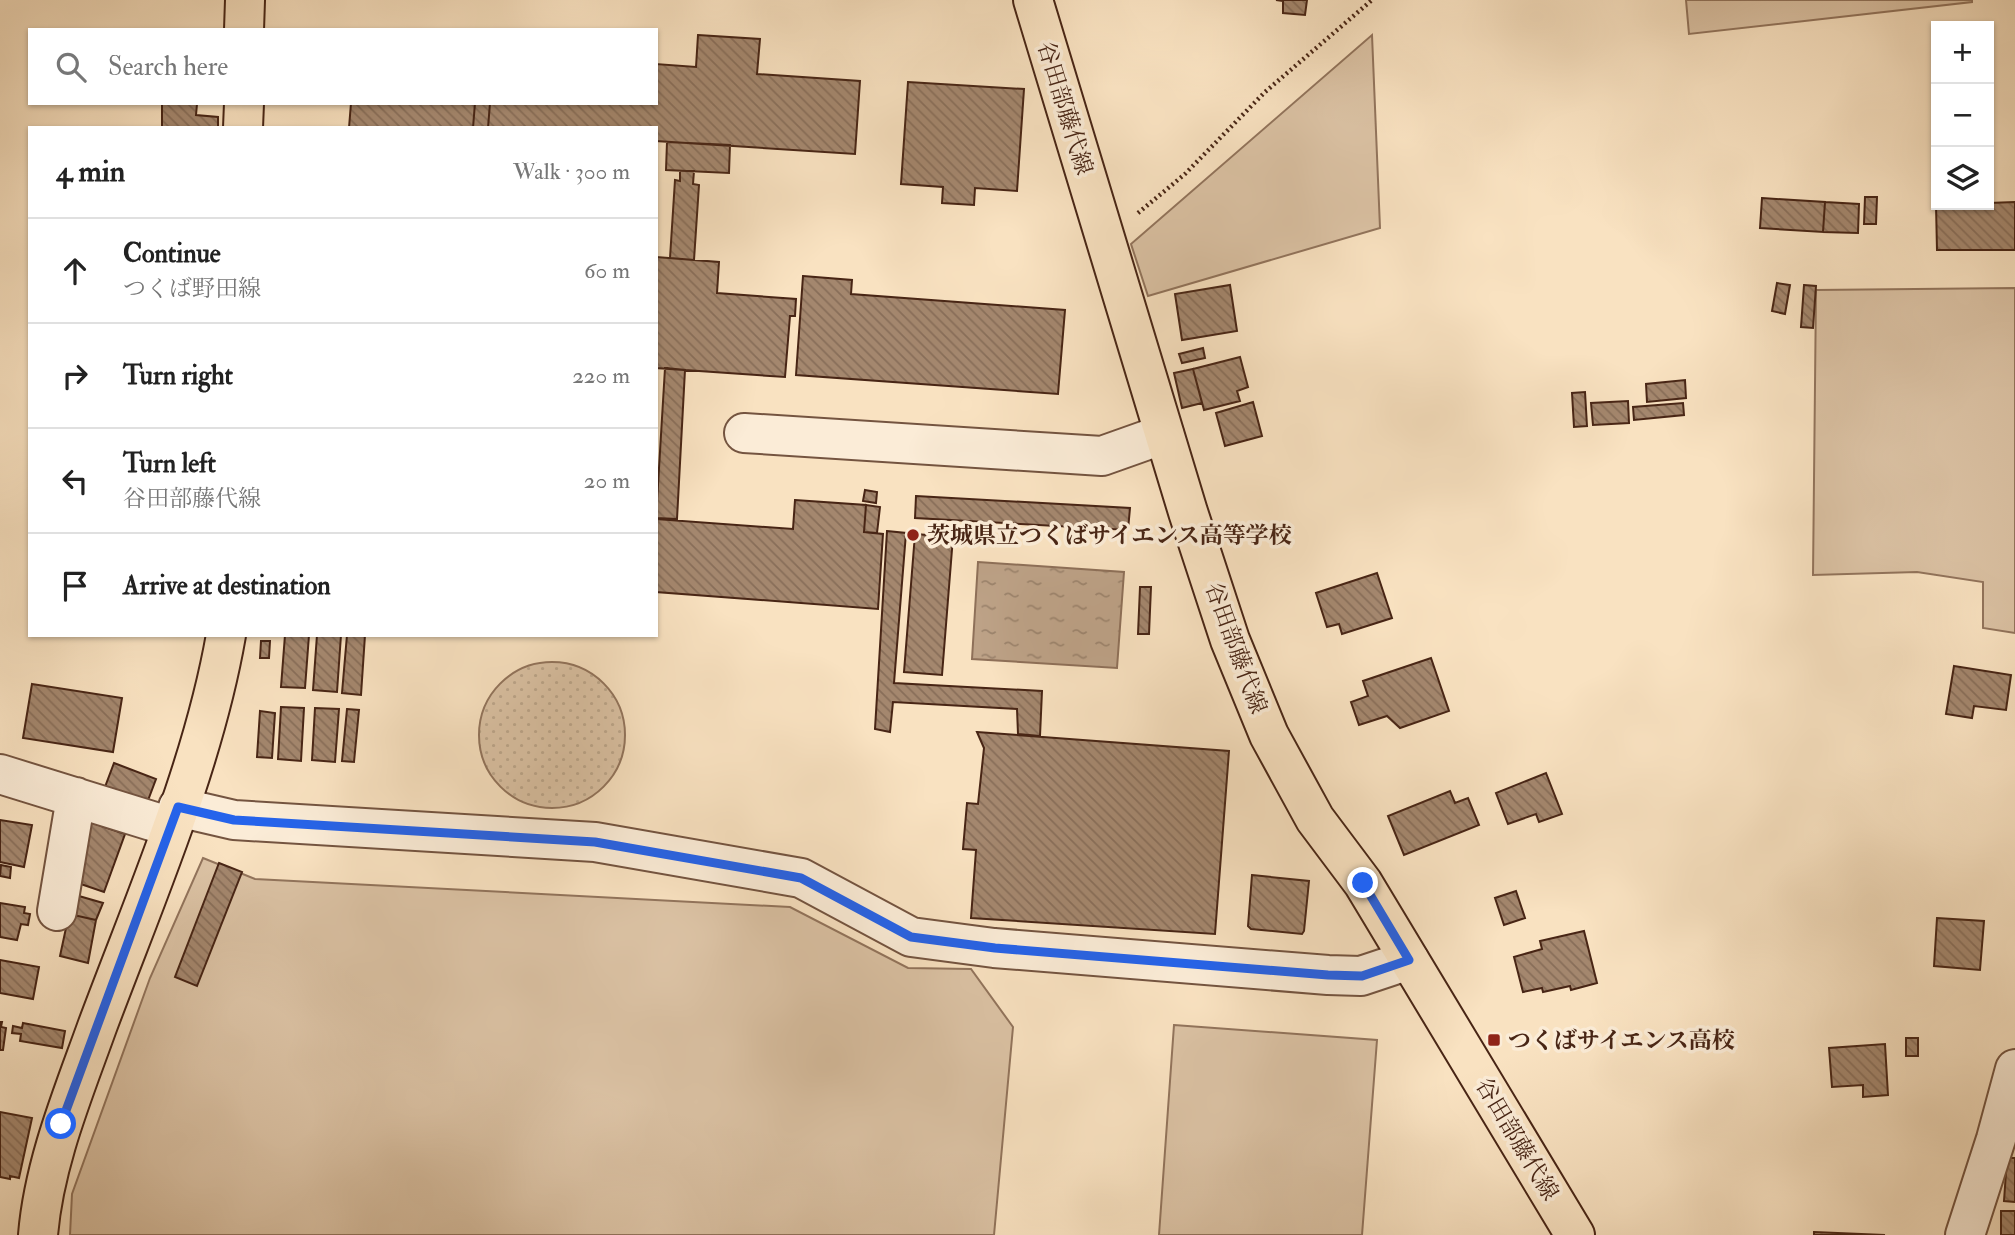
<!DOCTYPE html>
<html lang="en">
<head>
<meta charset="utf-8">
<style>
	body { margin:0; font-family:"IM FELL Double Pica","Noto Serif JP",serif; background:#f6f6f6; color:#222 }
	.controls { position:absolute; right:21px; top:21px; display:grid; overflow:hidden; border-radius:0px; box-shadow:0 2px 5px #0004 }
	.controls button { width:63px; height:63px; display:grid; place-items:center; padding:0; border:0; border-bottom:2px solid #e0e0e0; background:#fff; color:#222; font:35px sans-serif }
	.stop { position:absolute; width:21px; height:21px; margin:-16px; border:5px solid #2563eb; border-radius:50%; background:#fff }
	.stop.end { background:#2563eb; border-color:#fff; box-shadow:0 2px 7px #0008 }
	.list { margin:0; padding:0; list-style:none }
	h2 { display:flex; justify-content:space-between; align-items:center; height:91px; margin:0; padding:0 28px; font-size:30px }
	h2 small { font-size:23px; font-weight:400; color:#767676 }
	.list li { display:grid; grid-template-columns:46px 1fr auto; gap:21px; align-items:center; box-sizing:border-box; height:105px; padding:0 28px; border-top:2px solid #e0e0e0 }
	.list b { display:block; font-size:26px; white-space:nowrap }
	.list p { margin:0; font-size:23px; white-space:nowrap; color:#767676 }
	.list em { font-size:23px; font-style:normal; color:#767676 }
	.icon { flex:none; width:38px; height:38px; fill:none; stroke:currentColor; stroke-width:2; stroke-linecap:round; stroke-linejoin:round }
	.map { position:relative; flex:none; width:2015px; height:1235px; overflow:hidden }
	.search { position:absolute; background:#fff; box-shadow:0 2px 5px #0004; left:28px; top:28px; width:630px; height:77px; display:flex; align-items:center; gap:18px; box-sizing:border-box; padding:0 24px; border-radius:0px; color:#767676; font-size:26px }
	.panel { position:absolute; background:#fff; box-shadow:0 2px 5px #0004; left:28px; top:126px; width:630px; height:511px; border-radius:0px }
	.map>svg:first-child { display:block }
	.grass { fill:#dbc2a4; stroke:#92745c; stroke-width:2 }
	.park { fill:url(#park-dots); stroke:#92745c; stroke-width:2 }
	.water { fill:url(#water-ripples); stroke:#8e7059; stroke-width:2 }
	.building { fill:url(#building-back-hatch); stroke:#482515; stroke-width:2 }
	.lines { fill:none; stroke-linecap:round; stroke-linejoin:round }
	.minor-casing { stroke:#745440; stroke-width:42 }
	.major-casing { stroke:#482515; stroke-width:42 }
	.path { stroke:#482515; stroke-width:4.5; stroke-dasharray:2 3.5; stroke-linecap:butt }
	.minor { stroke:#fbecd7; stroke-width:38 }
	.major { stroke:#f9e2c1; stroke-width:38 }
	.route { stroke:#2563eb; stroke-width:9 }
	.poi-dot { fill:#8f2418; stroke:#fbecd7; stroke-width:2.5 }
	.labels { text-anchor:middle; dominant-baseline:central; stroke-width:7; stroke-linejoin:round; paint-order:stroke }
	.street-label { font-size:23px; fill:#482515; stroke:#fbecd7 }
	.poi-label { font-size:23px; font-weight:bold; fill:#482515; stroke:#fbecd7; text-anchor:start }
</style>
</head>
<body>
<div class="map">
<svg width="2015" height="1235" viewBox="0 0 2015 1235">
	<defs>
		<pattern id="park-dots" width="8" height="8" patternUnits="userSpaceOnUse" patternTransform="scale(1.75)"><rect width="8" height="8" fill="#dbc2a4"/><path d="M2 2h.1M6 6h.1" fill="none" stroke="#bda78c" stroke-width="1.8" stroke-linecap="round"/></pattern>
		<pattern id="water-ripples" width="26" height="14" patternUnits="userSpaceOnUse" patternTransform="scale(1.75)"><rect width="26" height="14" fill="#bda287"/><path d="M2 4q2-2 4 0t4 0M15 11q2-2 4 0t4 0" fill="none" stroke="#9c846d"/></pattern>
		<pattern id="building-back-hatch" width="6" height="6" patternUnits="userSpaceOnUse" patternTransform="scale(1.75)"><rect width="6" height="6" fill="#a4876e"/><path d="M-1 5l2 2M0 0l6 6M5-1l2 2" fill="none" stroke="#886e59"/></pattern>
	</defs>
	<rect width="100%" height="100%" fill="#f9e2c1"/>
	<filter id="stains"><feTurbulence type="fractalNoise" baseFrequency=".00286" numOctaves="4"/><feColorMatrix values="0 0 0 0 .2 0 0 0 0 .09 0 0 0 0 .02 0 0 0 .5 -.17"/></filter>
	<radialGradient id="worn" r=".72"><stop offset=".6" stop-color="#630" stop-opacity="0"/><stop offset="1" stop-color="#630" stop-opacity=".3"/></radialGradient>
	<path class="grass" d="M 1686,0 L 1972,0 L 1972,2 L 1689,34 Z
		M 1372,35 L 1380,228 L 1148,296 L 1131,244 Z
		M 2015,288 L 2015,633 L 1983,628 L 1983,582 L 1917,572 L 1813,575 L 1816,290 Z
		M 203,858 L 255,879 L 790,907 L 908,968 L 971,969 L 1013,1027 L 994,1235 L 70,1235 L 72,1194 L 150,978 Z
		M 1174,1025 L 1377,1040 L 1362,1235 L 1159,1235 Z"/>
	<path class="park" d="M479 735a73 73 0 1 1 146 0a73 73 0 1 1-146 0Z"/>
	<path class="water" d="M 978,562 L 1124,572 L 1117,668 L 972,659 Z"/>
	<path class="building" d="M 1276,0 L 1307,0 L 1305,15 L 1283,13 L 1283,1 Z
		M 698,35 L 760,39 L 757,74 L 860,81 L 855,154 L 656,141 L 656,128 L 488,128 L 490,103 L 656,103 L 656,64 L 696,67 Z
		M 908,82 L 1024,89 L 1017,191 L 975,188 L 974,205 L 942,203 L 943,187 L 901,184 Z
		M 162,103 L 197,104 L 196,115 L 218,117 L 218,128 L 162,128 Z
		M 351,103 L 475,103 L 473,128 L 349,128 Z
		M 475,103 L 490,103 L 488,128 L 473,128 Z
		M 667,142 L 730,145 L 729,173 L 666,170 Z
		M 680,171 L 694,171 L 693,184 L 699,185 L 694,260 L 670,258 L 675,180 L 680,181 Z
		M 1865,197 L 1877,197 L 1876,224 L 1864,224 Z
		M 1762,198 L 1825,202 L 1823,232 L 1760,228 Z
		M 1825,202 L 1859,204 L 1858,233 L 1823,232 Z
		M 2015,202 L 2015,250 L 1937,250 L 1936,205 Z
		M 656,257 L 719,262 L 717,293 L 796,299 L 795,316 L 790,316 L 785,377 L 656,368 Z
		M 803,276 L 852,280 L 851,294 L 1065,310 L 1058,394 L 796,375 Z
		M 1777,283 L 1790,285 L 1785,314 L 1772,311 Z
		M 1230,285 L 1237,331 L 1182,340 L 1175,294 Z
		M 1804,285 L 1816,286 L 1813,328 L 1801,327 Z
		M 1203,348 L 1205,358 L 1182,363 L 1179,354 Z
		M 1240,357 L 1248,387 L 1237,391 L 1240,401 L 1204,410 L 1193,369 Z
		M 665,368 L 685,370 L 677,519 L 656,518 Z
		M 1193,369 L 1202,403 L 1182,408 L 1174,373 Z
		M 1685,380 L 1686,398 L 1647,402 L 1646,384 Z
		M 1585,392 L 1587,426 L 1574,427 L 1572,393 Z
		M 1628,401 L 1629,423 L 1593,425 L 1591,403 Z
		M 1253,402 L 1262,436 L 1225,446 L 1216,413 Z
		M 1683,403 L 1684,415 L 1634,420 L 1633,407 Z
		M 865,490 L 877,492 L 876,503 L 863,501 Z
		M 916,496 L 1130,508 L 1128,530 L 915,518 Z
		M 795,500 L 866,505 L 864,532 L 883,534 L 878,609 L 656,592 L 656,519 L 793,529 Z
		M 866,505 L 880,507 L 877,533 L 864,532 Z
		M 887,531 L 906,533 L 894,683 L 1042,691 L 1040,736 L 1018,734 L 1017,709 L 893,702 L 890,732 L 875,729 Z
		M 915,534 L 953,537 L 942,675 L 904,672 Z
		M 1377,573 L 1392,618 L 1342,634 L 1339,624 L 1327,627 L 1316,593 Z
		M 1140,587 L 1151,587 L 1149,634 L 1138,634 Z
		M 285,635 L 309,635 L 305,688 L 281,687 Z
		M 317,635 L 341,635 L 337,692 L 313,690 Z
		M 347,635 L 365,635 L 361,695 L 342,693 Z
		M 261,641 L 270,641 L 269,658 L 260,658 Z
		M 1431,658 L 1449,711 L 1400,728 L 1387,716 L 1359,725 L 1351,702 L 1368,696 L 1363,681 Z
		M 1954,666 L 2011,675 L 2006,710 L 1974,706 L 1972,718 L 1946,714 Z
		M 32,684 L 122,698 L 113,752 L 23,738 Z
		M 281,707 L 304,708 L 301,761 L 278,759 Z
		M 315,708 L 339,709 L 335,762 L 312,760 Z
		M 347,709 L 359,710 L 354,762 L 342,761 Z
		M 260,711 L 275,713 L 272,758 L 257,757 Z
		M 977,732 L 1229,751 L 1215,934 L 971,918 L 976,850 L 963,849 L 967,803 L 978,804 L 984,748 Z
		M 114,763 L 156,779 L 144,811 L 102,795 Z
		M 1546,773 L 1562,814 L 1539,822 L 1536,814 L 1508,824 L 1496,793 Z
		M 1450,791 L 1455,803 L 1468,798 L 1479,825 L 1404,855 L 1388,816 Z
		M 0,820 L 32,825 L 24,867 L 0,862 Z
		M 90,822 L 125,834 L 104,892 L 75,882 Z
		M 219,863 L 242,872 L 197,986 L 175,977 Z
		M 1,865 L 11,867 L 10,878 L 0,876 Z
		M 1252,875 L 1309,881 L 1304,931 L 1302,934 L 1251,929 L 1248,926 Z
		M 1516,891 L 1525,918 L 1504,925 L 1495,898 Z
		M 72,894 L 103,903 L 96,920 L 69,914 Z
		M 0,903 L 25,907 L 24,913 L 30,914 L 28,925 L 21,924 L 17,940 L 0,937 Z
		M 69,914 L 96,920 L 88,963 L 60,956 Z
		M 1937,918 L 1984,921 L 1980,970 L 1934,966 Z
		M 1584,931 L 1597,983 L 1571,990 L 1570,986 L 1543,992 L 1542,988 L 1523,992 L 1514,957 L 1542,949 L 1540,941 Z
		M 0,960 L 39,967 L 33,999 L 0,993 Z
		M 0,1022 L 2,1022 L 1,1027 L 6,1028 L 3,1050 L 0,1050 Z
		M 23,1023 L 65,1031 L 62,1048 L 20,1041 L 21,1034 L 12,1033 L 13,1026 L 22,1028 Z
		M 1906,1038 L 1918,1038 L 1918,1056 L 1906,1056 Z
		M 1885,1044 L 1888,1095 L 1863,1097 L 1863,1085 L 1832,1087 L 1829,1048 Z
		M 0,1112 L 32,1118 L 19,1178 L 10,1176 L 10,1179 L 0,1177 Z
		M 2007,1158 L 2015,1158 L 2015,1202 L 2004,1201 Z
		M 2001,1211 L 2015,1211 L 2015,1235 L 2001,1235 Z
		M 1814,1232 L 1885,1235 L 1814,1235 Z"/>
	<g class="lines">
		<defs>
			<path id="minor" d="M 744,433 L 1102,456 L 1164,434
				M 0,774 L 171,827
				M 178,807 L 234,820 L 595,842 L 801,878 L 911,937 L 994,948 L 1328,975 L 1361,976 L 1409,960
				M 57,911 L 76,797
				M 1965,1235 L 1996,1139 L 2015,1069"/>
			<path id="major" d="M 1033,0 L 1188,512 L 1230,640 L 1269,735 L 1315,819 L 1363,883 L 1575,1235
				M 244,30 L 245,0
				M 243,128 L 244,103
				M 38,1235 C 44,1163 73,1094 97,1027 C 144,901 203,767 226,635"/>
		</defs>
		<use href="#minor" class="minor-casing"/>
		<use href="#major" class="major-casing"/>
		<path class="path" d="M 1138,213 L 1185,174 L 1265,92 L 1372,0"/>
		<use href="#minor" class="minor"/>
		<use href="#major" class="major"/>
	</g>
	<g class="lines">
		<path class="route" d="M 61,1124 L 178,807 L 234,820 L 595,842 L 801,878 L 911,937 L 995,948 L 1328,975 L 1362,976 L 1409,960 L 1363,883"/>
	</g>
	<g class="poi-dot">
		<circle cx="913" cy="535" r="7"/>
		<rect x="1487" y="1033" width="14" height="14" rx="3.5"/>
	</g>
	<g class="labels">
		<g class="street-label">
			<text transform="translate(1065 108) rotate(73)">谷田部藤代線</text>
			<text transform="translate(1236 648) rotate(70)">谷田部藤代線</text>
			<text transform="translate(1517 1139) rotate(59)">谷田部藤代線</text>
		</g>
		<g class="poi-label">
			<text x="927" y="535">茨城県立つくばサイエンス高等学校</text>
			<text x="1508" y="1040">つくばサイエンス高校</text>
		</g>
	</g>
	<rect width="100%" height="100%" filter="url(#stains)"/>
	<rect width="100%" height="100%" fill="url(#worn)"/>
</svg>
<div class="controls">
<button>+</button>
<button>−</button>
<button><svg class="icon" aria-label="layers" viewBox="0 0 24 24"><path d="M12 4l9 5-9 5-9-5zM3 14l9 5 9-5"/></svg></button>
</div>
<div class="stop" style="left:61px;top:1124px"></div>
<div class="stop end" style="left:1363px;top:883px"></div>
<div class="search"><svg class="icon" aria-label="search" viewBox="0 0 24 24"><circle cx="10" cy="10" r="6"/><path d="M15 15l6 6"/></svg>Search here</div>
<section class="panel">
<h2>4 min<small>Walk · 300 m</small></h2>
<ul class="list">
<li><svg class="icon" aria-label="ahead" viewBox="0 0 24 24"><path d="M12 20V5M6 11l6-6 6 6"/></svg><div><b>Continue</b><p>つくば野田線</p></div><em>60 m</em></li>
<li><svg class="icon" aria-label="right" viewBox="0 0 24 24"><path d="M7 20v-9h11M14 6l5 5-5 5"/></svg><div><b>Turn right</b></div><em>220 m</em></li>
<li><svg class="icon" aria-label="left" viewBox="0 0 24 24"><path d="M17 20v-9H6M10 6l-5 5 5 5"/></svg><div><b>Turn left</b><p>谷田部藤代線</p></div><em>20 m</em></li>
<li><svg class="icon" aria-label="arrive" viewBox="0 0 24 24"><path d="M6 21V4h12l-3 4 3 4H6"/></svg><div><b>Arrive at destination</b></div></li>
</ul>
</section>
</div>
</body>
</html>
